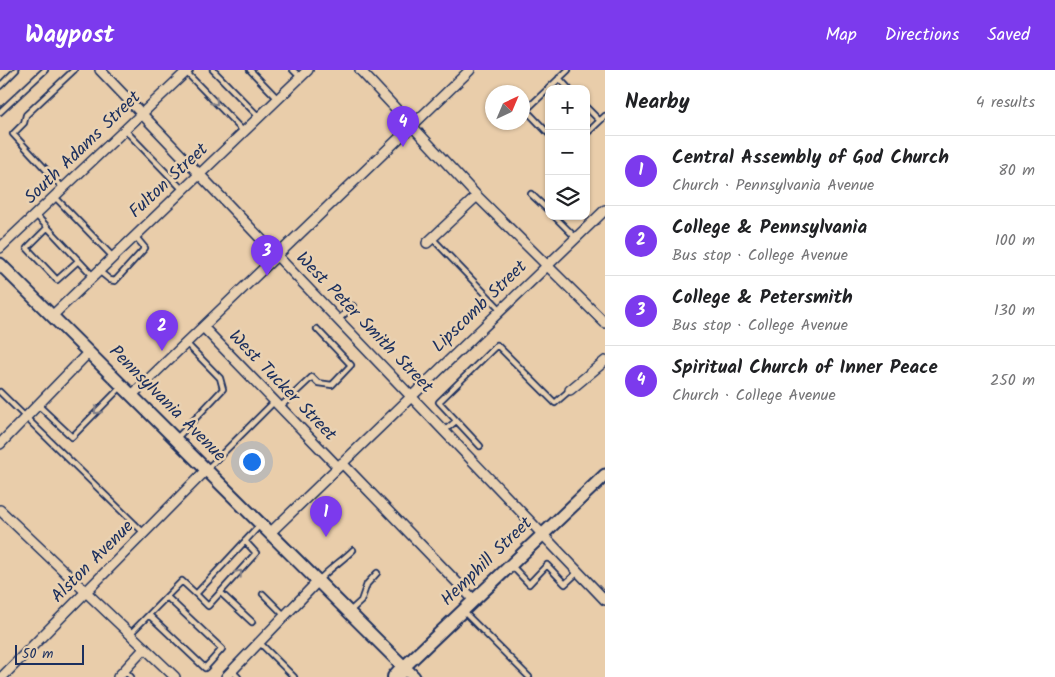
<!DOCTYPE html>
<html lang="en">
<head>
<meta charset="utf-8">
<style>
	body { margin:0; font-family:Kalam,sans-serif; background:#f6f6f6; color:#202124 }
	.controls { position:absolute; right:15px; top:15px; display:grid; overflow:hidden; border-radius:10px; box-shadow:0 1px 4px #0004 }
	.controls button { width:45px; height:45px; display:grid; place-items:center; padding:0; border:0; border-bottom:1px solid #e0e0e0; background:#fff; color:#202124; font:25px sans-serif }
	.compass { position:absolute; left:485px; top:15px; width:45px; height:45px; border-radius:50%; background:#fff; box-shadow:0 1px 4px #0004; rotate:44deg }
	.scale { position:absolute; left:15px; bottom:12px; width:69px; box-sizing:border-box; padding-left:5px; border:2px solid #1b2f5e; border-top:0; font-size:14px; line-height:18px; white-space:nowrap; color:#1b2f5e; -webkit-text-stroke:4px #e9d1b1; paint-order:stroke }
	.you { position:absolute; left:251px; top:391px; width:18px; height:18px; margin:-12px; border:4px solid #fff; border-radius:50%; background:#1a73e8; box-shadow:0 0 0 8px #1a73e833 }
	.badge { display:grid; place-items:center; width:32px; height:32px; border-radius:50%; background:#7c3aed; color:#fff; font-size:16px; font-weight:700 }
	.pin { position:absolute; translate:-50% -41px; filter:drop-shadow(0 1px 2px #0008) }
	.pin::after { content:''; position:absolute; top:26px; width:18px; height:15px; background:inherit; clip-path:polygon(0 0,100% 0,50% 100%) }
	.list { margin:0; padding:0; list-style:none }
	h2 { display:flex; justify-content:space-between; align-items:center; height:65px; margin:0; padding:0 20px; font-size:21px }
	h2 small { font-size:16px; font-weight:400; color:#757577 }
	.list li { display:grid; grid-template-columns:32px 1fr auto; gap:15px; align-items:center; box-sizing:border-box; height:70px; padding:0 20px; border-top:1px solid #e0e0e0 }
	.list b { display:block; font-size:19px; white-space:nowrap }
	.list p { margin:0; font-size:16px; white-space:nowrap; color:#757577 }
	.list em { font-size:16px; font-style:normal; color:#757577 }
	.icon { flex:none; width:28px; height:28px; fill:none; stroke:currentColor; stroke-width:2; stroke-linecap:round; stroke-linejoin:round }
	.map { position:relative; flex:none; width:605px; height:607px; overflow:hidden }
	header { display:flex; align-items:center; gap:30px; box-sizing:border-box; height:70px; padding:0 25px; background:#7c3aed; color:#fff }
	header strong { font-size:24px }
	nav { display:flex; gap:28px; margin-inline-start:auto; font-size:18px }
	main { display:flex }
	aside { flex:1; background:#fff }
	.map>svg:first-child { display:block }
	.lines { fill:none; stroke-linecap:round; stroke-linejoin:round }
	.service-casing { stroke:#1b2f5e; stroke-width:8 }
	.minor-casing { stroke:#1b2f5e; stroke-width:12 }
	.tertiary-casing { stroke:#1b2f5e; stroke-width:15 }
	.secondary-casing { stroke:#1b2f5e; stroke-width:18 }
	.service { stroke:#e9d1b1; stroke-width:4.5 }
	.minor { stroke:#e9d1b1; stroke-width:9 }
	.tertiary { stroke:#e9d1b1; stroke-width:11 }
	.secondary { stroke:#e9d1b1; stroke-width:14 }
	.oneway { stroke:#828088 }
	.labels { text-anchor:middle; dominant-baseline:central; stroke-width:5; stroke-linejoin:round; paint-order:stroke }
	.street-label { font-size:18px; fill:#1b2f5e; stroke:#e9d1b1 }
</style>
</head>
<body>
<header>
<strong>Waypost</strong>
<nav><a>Map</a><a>Directions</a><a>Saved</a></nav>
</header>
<main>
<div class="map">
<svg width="605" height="607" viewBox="0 0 605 607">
	<rect width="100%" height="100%" fill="#e9cdaa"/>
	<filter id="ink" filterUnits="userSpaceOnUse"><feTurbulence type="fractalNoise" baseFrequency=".02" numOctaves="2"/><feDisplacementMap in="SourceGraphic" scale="10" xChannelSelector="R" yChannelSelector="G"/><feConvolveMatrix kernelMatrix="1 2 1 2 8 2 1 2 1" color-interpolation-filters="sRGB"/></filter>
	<g filter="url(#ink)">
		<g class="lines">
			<defs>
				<path id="service" d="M 213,0 L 259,47
					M 250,0 L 278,29
					M 293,0 L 300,7
					M 186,2 L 244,62
					M 559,8 L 569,19
					M 0,16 L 16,0
					M 586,37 L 600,51
					M 0,42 L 45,0
					M 125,60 L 183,120
					M 549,64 L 526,40 L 568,0
					M 586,64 L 605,46
					M 63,118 L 13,64 L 24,53 L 26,45 L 74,0
					M 531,124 L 549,141
					M 55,127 L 113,187
					M 36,145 L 93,206
					M 554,146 L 576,168
					M 47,158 L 27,178 L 57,210 L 78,191
					M 432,168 L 501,240
					M 99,201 L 110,210 L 115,211 L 145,178 L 135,166
					M 339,249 L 353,236
					M 0,322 L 144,463
					M 38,335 L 72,367 L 122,316
					M 280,337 L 312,307 L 318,313 L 332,315 L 351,295 L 317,259
					M 444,361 L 456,351
					M 177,368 L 223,319 L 220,308 L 186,273
					M 480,376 L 439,332 L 497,275 L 555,333 L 570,320
					M 207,399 L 274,332
					M 512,496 L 529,514 L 547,495 L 565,514 L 578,502
					M 319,510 C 330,498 342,491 353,480
					M 221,523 L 252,552
					M 196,524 L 208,536 L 256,483 L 245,471
					M 263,524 L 285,546
					M 350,541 L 361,531 L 367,514 L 377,503
					M 463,541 L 529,607
					M 149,545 L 205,598 L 222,579 L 167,527
					M 130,564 L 182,511 L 196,524 L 261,454
					M 259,572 L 294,607
					M 124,600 L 131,607
					M 232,601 L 238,607"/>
				<path id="minor" d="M 100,0 L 605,530
					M 360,0 L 477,126 L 605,253
					M 427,173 L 477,126
					M 0,178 L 188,0
					M 52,246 L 308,0
					M 203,257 L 338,397
					M 570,320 L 605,291
					M 132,325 L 470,0
					M 0,374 L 89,282
					M 342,393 L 474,530
					M 0,440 L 175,607
					M 271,462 L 605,140
					M 2,607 L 207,399
					M 118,607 L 145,578
					M 226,607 L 319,510"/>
				<path id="tertiary" d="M 0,194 L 414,607
					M 404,597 L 605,405"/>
				<path id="secondary" d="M 395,607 L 404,597"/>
			</defs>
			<use href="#service" class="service-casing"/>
			<use href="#minor" class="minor-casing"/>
			<use href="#tertiary" class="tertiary-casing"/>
			<use href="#secondary" class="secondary-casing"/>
			<use href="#service" class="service"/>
			<use href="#minor" class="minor"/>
			<use href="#tertiary" class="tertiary"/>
			<use href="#secondary" class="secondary"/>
		</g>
		<defs><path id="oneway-chevron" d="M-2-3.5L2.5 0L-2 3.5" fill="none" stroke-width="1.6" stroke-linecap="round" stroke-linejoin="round" transform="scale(1.25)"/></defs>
		<g class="oneway">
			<use href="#oneway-chevron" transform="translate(215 32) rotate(46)"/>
			<use href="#oneway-chevron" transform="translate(97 341) rotate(135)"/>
			<use href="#oneway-chevron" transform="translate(239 503) rotate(-49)"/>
		</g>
	</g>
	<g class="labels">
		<g class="street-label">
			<text transform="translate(83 78) rotate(-44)">South Adams Street</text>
			<text transform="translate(169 111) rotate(-43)">Fulton Street</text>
			<text transform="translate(480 237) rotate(-44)">Lipscomb Street</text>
			<text transform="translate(364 253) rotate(46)">West Peter Smith Street</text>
			<text transform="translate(282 316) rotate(46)">West Tucker Street</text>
			<text transform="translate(167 334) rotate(45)">Pennsylvania Avenue</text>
			<text transform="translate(93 492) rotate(-45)">Alston Avenue</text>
			<text transform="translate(487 492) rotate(-44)">Hemphill Street</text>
		</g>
	</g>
</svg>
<div class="controls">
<button>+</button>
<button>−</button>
<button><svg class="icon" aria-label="layers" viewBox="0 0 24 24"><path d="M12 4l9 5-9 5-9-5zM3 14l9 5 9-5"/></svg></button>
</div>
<svg class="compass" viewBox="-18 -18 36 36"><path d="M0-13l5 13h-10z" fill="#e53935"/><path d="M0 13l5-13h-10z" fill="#757577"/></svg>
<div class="scale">50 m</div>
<div class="you"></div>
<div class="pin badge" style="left:326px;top:467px">1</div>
<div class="pin badge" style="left:162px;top:281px">2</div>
<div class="pin badge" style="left:267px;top:206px">3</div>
<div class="pin badge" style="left:403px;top:77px">4</div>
</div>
<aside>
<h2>Nearby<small>4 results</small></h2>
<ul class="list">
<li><span class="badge">1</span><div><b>Central Assembly of God Church</b><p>Church · Pennsylvania Avenue</p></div><em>80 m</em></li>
<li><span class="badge">2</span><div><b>College &amp; Pennsylvania</b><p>Bus stop · College Avenue</p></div><em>100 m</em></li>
<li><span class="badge">3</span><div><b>College &amp; Petersmith</b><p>Bus stop · College Avenue</p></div><em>130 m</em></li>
<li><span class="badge">4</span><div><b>Spiritual Church of Inner Peace</b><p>Church · College Avenue</p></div><em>250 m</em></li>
</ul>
</aside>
</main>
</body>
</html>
